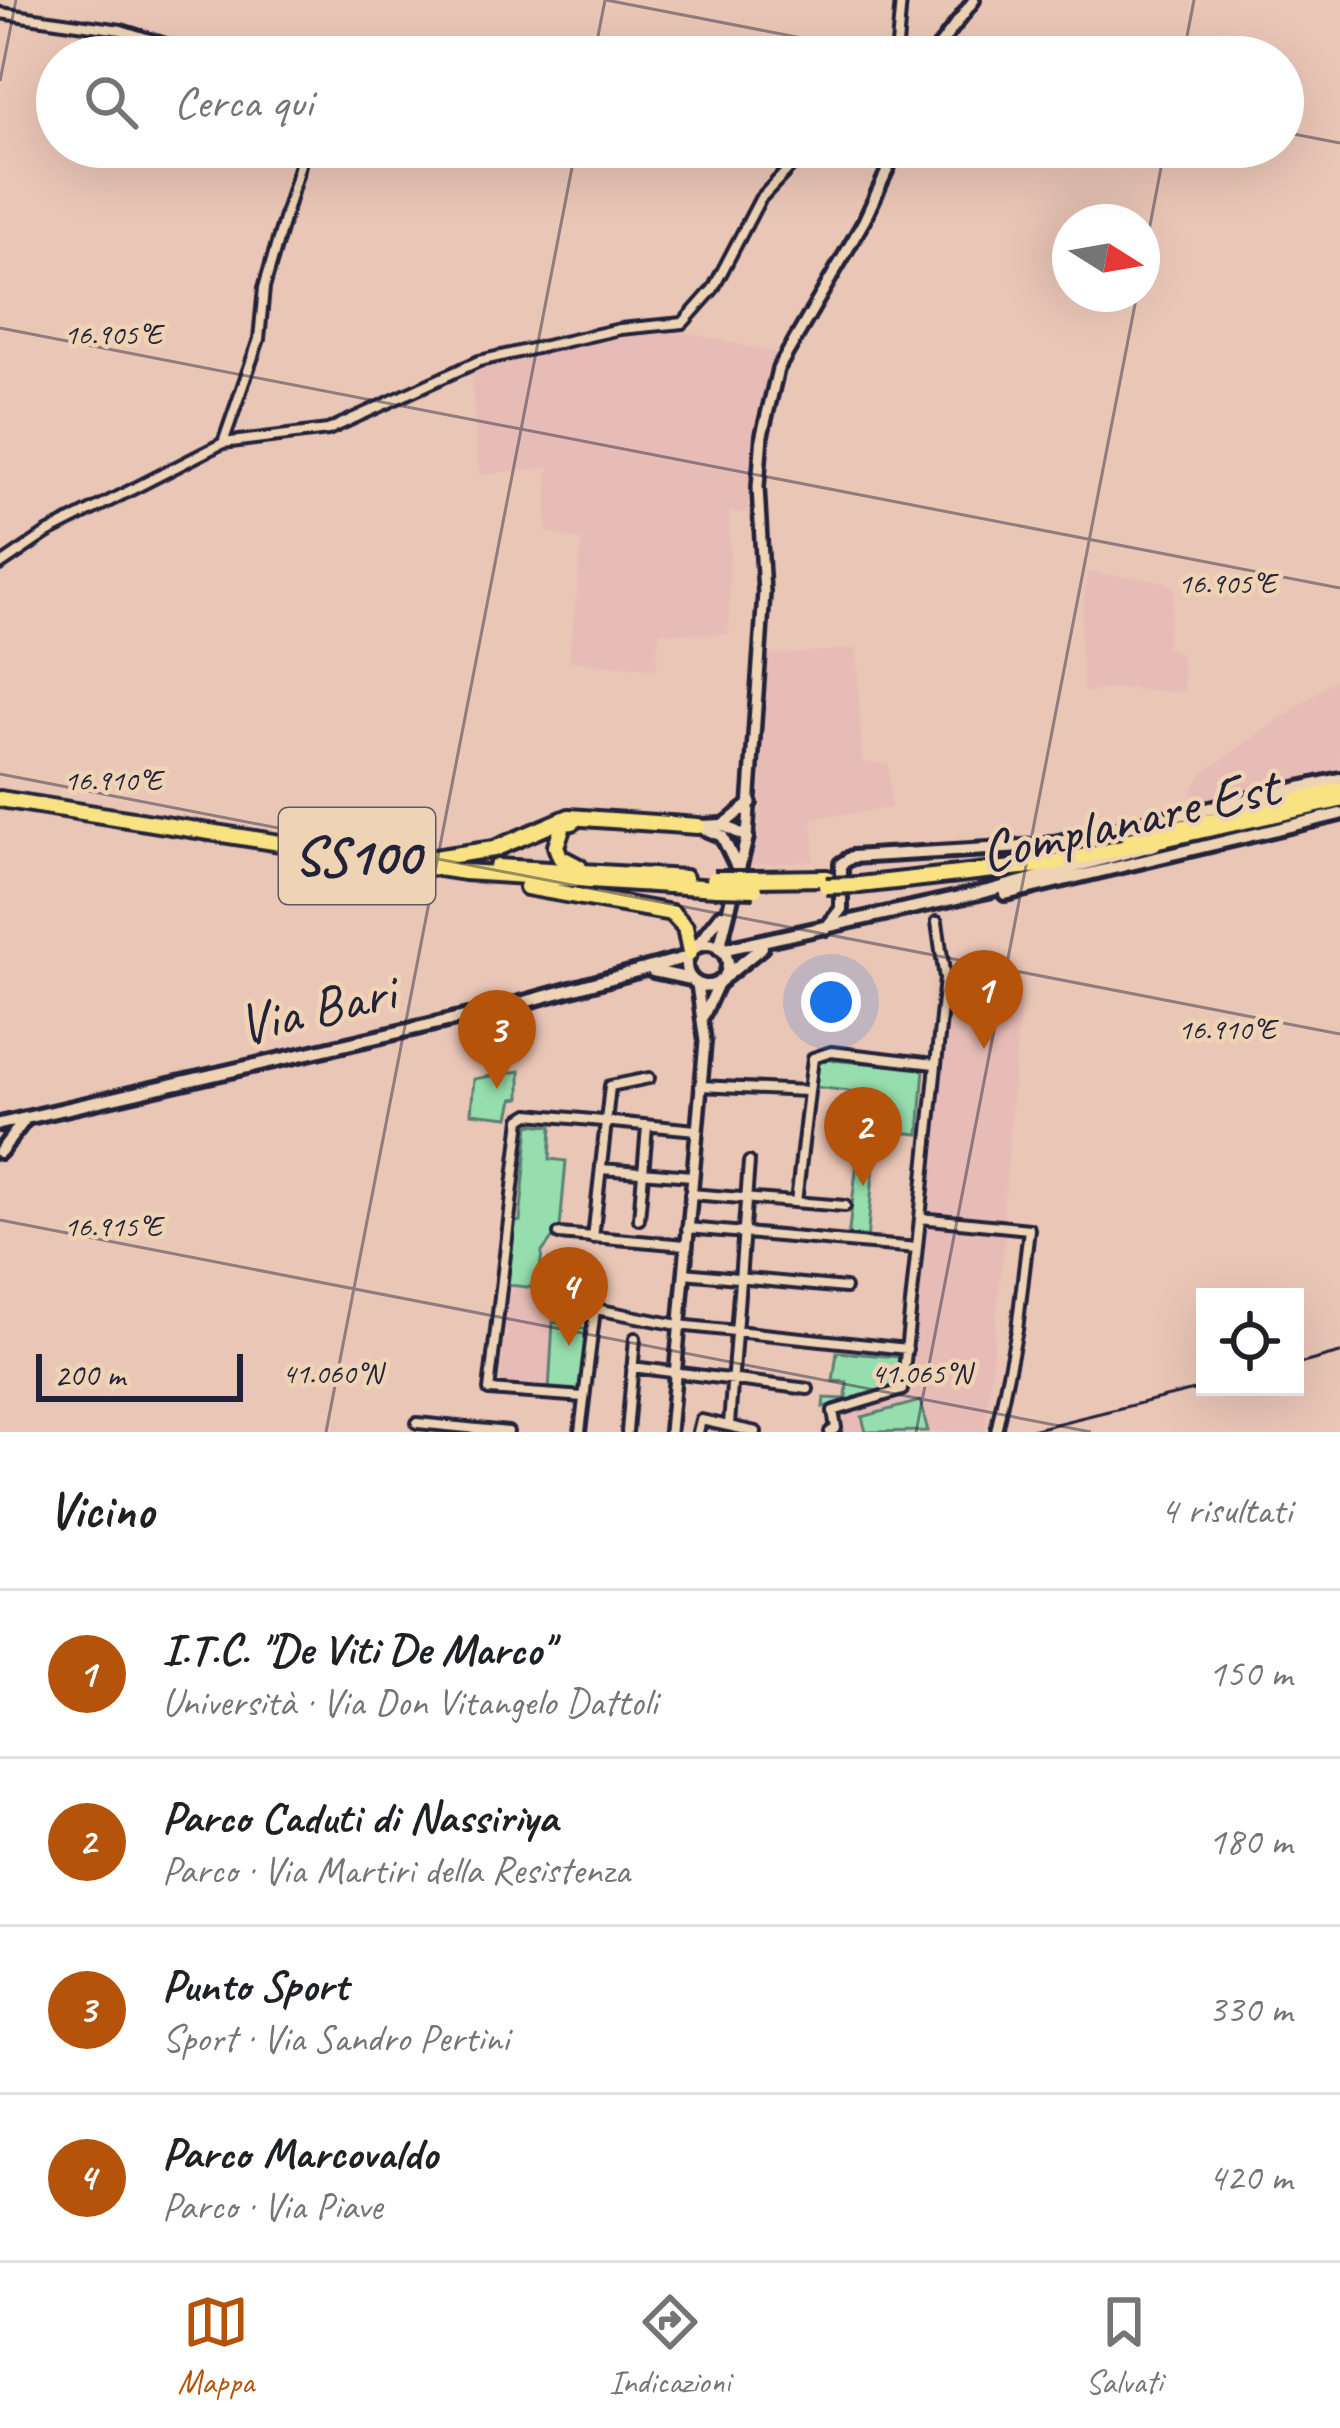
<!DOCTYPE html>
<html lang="it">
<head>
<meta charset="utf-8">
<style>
	body { margin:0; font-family:Caveat,sans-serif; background:#f2f2f2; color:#202124 }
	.controls { position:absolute; right:36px; bottom:36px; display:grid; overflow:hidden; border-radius:0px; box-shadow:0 12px 48px #0002 }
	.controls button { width:108px; height:108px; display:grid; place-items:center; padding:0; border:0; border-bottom:3px solid #e0e0e0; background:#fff; color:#202124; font:60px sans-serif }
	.compass { position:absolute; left:1052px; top:204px; width:108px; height:108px; border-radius:50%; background:#fff; box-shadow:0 12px 48px #0002; rotate:101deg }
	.scale { position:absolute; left:36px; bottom:30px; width:207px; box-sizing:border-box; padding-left:12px; border:6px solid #22223b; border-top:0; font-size:33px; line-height:42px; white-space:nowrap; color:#22223b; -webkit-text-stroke:9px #eed3b5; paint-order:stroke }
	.you { position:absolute; left:831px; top:1002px; width:42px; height:42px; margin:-30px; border:9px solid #fff; border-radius:50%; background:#1a73e8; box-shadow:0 0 0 18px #1a73e833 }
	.badge { display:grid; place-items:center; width:78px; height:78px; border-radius:50%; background:#b45309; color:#fff; font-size:39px; font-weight:700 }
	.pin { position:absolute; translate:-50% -99px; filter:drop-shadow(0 3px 6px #0008) }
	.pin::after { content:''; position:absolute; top:63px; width:42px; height:36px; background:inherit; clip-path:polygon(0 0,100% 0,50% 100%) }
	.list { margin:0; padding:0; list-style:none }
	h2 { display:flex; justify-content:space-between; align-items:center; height:156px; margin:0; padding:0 48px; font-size:51px }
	h2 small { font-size:39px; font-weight:400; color:#757577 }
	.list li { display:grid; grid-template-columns:78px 1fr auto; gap:36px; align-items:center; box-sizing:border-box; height:168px; padding:0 48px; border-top:3px solid #e0e0e0 }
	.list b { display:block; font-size:45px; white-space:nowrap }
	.list p { margin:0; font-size:39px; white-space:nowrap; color:#757577 }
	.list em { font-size:39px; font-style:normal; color:#757577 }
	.icon { flex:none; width:66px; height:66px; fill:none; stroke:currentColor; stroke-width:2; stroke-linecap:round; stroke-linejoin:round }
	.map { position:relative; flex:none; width:1340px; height:1432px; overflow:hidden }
	.search { position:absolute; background:#fff; box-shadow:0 12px 48px #0002; left:36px; right:36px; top:36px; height:132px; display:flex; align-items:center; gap:30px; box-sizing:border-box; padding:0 42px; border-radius:66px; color:#757577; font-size:45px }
	.sheet { height:828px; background:#fff }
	nav { display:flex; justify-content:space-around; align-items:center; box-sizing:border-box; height:168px; border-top:3px solid #e0e0e0; background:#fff; font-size:33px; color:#757577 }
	nav a { display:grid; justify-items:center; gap:6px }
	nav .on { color:#b45309 }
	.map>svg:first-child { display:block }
	.built { fill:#e7bcb7 }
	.green { fill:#96dead; stroke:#5c8074; stroke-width:3 }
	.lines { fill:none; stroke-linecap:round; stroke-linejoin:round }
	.minor-casing { stroke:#22223b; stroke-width:16 }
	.tertiary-casing { stroke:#22223b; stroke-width:18 }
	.secondary-casing { stroke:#22223b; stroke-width:20 }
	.trunk-casing { stroke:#22223b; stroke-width:22 }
	.minor { stroke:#eed3b5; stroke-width:8 }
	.tertiary { stroke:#eed3b5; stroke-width:9 }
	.secondary { stroke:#eed3b5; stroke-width:10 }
	.trunk { stroke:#f8e281; stroke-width:14 }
	.rail { stroke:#22223b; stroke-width:3 }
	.trunk-bridge-casing { stroke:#22223b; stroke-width:22; stroke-linecap:butt }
	.trunk-bridge { stroke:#f8e281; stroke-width:14 }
	.ticks { fill:none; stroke:#22223b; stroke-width:3; stroke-opacity:0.45 }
	.labels { text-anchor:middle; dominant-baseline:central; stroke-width:9; stroke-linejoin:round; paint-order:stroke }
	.shield { fill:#eed3b5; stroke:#5f5760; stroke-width:3 }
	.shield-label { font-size:54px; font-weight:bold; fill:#22223b }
	.street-label { font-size:57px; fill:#22223b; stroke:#eed3b5 }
	.ticks-label { font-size:30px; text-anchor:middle; fill:#22223b; stroke:#eed3b5; stroke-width:9; stroke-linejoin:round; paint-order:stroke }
</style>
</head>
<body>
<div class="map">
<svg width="1340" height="1432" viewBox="0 0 1340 1432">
	<rect width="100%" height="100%" fill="#eac6b6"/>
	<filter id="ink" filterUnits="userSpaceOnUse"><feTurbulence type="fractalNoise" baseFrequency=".00833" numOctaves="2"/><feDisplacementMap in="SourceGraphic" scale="24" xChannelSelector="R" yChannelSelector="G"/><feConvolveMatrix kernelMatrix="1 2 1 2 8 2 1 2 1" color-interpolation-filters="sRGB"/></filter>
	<g filter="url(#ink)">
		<path class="built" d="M 675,330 L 779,354 L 757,410 L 746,513 L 730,512 L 729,634 L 659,633 L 657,669 L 569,661 L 582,541 L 546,531 L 548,467 L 479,475 L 471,372 L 567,343 Z
			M 1087,572 L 1167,582 L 1175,590 L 1166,646 L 1182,656 L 1184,692 L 1117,688 L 1084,693 L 1080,640 Z
			M 857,648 L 862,762 L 889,764 L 891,808 L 813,818 L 814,861 L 748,865 L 760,817 L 766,656 Z
			M 1340,676 L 1340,773 L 1193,809 L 1192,791 L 1203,773 Z
			M 945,979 L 1022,979 L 1003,1220 L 926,1213 Z
			M 925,1225 L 1005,1233 L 985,1432 L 842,1432 L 839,1415 L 907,1398 Z
			M 507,1286 L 558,1291 L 549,1391 L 500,1385 L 503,1343 L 509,1334 L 504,1330 L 507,1299 L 513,1291 Z"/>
		<path class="green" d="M 818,1059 L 924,1068 L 919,1134 L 877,1130 L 867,1241 L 848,1239 L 865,1093 L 815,1087 Z
			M 520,1071 L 520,1098 L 513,1099 L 509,1117 L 471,1113 L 474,1079 Z
			M 529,1124 L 552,1126 L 550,1159 L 566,1161 L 560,1228 L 542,1252 L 538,1288 L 507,1285 L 513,1223 L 520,1221 Z
			M 553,1322 L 586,1329 L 580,1393 L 549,1391 Z
			M 837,1352 L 899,1357 L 896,1390 L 823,1407 L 824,1398 L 846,1399 L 847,1382 L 833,1381 Z
			M 920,1401 L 928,1431 L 866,1432 L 862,1417 Z"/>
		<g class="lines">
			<defs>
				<path id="minor" d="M 0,13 L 121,30 L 207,57
					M 896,57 L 901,0
					M 223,443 L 259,339 L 264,288 L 305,147
					M 0,565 L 47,533 L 223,443 L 328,430 L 479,361 L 620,329 L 683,323 L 713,289 L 760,199 L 809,147
					M 700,1086 L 806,1091
					M 601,1169 L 692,1176
					M 690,1194 L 845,1206
					M 796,1202 L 813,1058 L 831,1052 L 934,1064
					M 920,1218 L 1029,1229 L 1017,1330 L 996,1432
					M 639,1219 L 647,1127
					M 687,1228 L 917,1248
					M 559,1234 L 685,1245
					M 593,1238 L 610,1086 L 649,1078
					M 684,1273 L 845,1288
					M 560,1302 L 678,1325 L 907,1349
					M 632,1367 L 808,1389
					M 584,1397 L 489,1390 L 521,1119 L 529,1114 L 696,1130
					M 417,1423 L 508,1432
					M 729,1425 L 749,1162
					M 580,1432 L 595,1309
					M 627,1432 L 635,1338
					M 698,1432 L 701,1420 L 756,1432
					M 830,1432 L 836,1428 L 833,1411 L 902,1390 L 945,979 L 937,922"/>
				<path id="tertiary" d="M 931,57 L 974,0
					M 723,825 L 751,803
					M 747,837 L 764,593 L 758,487 L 762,435 L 778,369 L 864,221 L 898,147
					M 704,1015 L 719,982
					M 670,1432 L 705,1042 L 697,984"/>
				<path id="secondary" d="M 698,826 L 722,836 L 738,869
					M 700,826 L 723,825 L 747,837
					M 1005,894 L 1340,814
					M 826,928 L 841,909 L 841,864 L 852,857 L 1041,846 L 1340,779
					M686 965a21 21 0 1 1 42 0a21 21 0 1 1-42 0Z
					M 695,948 L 721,915
					M 719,949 L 747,837
					M 721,950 L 988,891 L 1155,845
					M 653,971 L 691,979
					M 726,976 L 762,947
					M 0,1124 L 499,1009 L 688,957
					M 0,1152 L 23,1122"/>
				<path id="trunk" d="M 0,799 L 464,872 L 716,888
					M 573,822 L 564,823 L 556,846 L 560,857 L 579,867
					M 1129,840 L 1340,790
					M 428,859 L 494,849 L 569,817 L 698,826
					M 497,867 L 685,878
					M 754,879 L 827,878
					M 859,885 L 1049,864 L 1340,800
					M 527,887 L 672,913 L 685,927 L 690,952"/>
			</defs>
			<use href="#minor" class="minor-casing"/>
			<use href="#tertiary" class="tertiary-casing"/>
			<use href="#secondary" class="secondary-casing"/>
			<use href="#trunk" class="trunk-casing"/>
			<use href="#minor" class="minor"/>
			<use href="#tertiary" class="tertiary"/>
			<use href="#secondary" class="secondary"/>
			<use href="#trunk" class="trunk"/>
			<path class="rail" d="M 1295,1365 L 1340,1353
				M 1023,1432 L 1206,1387"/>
			<defs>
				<path id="trunk-bridge" d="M 714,879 L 754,879
					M 826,886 L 859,885
					M 716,888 L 755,889"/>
			</defs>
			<use href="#trunk-bridge" class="trunk-bridge-casing"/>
			<use href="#trunk-bridge" class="trunk-bridge"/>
		</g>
	</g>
	<path class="ticks" d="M 606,0 L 900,57M 594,57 L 605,0M 1183,57 L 1194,0M 0,81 L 16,0M 1283,132 L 1340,143M 1142,267 L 1165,147M 0,328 L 1340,588M 0,774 L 1340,1034M 0,1220 L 1091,1432M 326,1432 L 576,147M 916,1432 L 1137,294"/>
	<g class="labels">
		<rect class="shield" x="279" y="808" width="156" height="96" rx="9"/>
		<g class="shield-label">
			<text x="357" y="856">SS100</text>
		</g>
		<g class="street-label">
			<text transform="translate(1129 819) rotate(-13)">Complanare Est</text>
			<text transform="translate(316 1008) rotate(-13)">Via Bari</text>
		</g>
	</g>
	<g class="ticks-label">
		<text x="113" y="344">16.905°E</text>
		<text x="1227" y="593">16.905°E</text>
		<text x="113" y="790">16.910°E</text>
		<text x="1227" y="1039">16.910°E</text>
		<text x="113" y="1236">16.915°E</text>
		<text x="332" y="1383">41.060°N</text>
		<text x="921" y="1383">41.065°N</text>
	</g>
</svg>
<div class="controls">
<button><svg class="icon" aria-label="locate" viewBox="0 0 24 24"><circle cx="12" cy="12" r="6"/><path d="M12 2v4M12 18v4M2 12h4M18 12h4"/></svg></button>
</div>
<svg class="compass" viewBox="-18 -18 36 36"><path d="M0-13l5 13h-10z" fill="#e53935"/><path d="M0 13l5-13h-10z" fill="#757577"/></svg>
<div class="scale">200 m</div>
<div class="you"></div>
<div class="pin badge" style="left:984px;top:1049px">1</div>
<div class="pin badge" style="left:863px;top:1186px">2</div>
<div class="pin badge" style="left:497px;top:1089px">3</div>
<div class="pin badge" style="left:569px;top:1346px">4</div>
<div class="search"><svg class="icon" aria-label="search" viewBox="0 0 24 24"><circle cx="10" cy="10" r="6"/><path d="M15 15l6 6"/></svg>Cerca qui</div>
</div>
<section class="sheet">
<h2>Vicino<small>4 risultati</small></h2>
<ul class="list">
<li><span class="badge">1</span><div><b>I.T.C. &quot;De Viti De Marco&quot;</b><p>Università · Via Don Vitangelo Dattoli</p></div><em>150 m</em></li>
<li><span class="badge">2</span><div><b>Parco Caduti di Nassiriya</b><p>Parco · Via Martiri della Resistenza</p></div><em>180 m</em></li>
<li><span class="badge">3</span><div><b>Punto Sport</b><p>Sport · Via Sandro Pertini</p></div><em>330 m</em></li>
<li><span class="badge">4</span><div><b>Parco Marcovaldo</b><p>Parco · Via Piave</p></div><em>420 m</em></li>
</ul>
</section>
<nav>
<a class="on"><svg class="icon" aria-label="map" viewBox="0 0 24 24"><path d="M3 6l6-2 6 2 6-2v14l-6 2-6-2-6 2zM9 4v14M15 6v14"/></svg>Mappa</a>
<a><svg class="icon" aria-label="directions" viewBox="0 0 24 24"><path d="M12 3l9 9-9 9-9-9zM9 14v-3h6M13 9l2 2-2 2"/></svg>Indicazioni</a>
<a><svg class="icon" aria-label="saved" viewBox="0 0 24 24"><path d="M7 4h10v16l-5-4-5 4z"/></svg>Salvati</a>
</nav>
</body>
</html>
